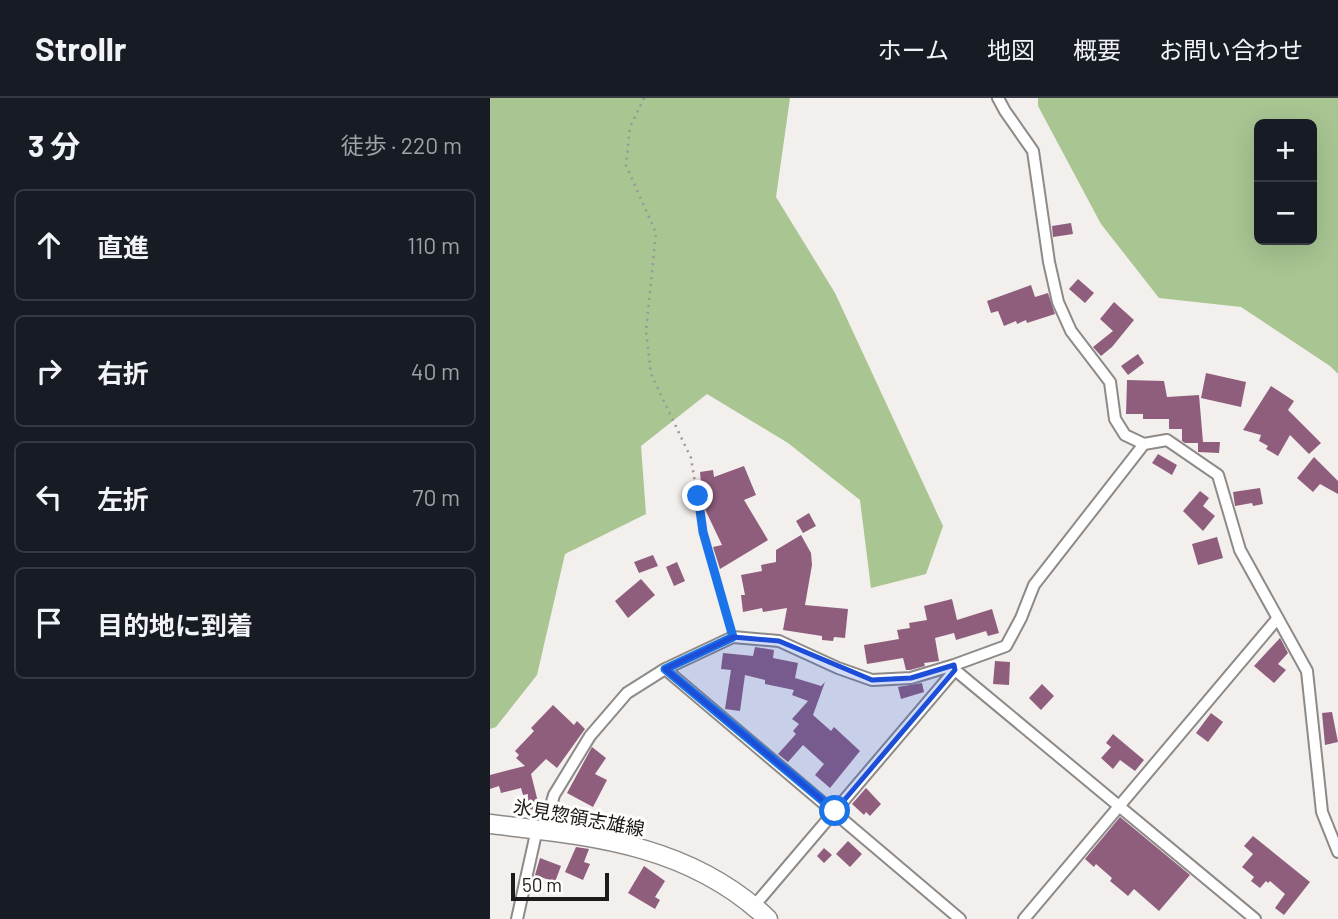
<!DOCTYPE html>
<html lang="ja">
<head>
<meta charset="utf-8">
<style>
	body { margin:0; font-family:Barlow,"Noto Sans JP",sans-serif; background:#20242c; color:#f1f3f6 }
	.controls { position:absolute; right:21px; top:21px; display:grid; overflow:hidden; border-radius:10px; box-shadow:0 7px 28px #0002 }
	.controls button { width:63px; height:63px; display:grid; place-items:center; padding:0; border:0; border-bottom:2px solid #363941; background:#171b24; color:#f1f3f6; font:35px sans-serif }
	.scale { position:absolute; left:21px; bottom:18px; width:98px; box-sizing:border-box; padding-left:7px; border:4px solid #1c1a1a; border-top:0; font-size:19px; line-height:24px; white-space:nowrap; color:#1c1a1a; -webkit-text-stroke:5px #fffdfb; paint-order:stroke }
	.stop { position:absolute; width:21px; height:21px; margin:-16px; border:5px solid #1a73e8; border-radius:50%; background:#fff }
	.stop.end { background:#1a73e8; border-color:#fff; box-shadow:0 2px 7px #0008 }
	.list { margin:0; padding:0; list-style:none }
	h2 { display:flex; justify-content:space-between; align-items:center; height:91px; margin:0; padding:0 28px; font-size:30px }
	h2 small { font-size:23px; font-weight:400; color:#9ea1a6 }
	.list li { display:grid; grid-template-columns:46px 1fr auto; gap:21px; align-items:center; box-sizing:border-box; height:112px; margin:0 14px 14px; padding:0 14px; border:2px solid #363941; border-radius:10px }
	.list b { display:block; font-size:26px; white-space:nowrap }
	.list em { font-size:23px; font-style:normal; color:#9ea1a6 }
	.icon { flex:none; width:38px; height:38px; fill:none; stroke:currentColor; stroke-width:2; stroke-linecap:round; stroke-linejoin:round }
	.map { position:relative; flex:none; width:848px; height:821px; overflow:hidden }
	header { display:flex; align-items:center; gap:42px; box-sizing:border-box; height:98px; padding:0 35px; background:#171b24; border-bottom:2px solid #363941 }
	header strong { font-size:33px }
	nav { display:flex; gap:38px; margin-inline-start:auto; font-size:24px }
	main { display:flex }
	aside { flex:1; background:#171b24 }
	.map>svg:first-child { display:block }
	.forest { fill:#a8c592; fill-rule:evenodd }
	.building { fill:#8f5e7c }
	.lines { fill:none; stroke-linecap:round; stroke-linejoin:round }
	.minor-casing { stroke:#8d8a88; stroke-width:14 }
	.primary-casing { stroke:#8d8a88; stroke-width:21 }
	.path { stroke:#9a9796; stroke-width:2.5; stroke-dasharray:2 5; stroke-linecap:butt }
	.minor { stroke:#fff; stroke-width:10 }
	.primary { stroke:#fff; stroke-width:18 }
	.route { stroke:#1a73e8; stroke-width:9 }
	.marked { fill:#1d4ed8; fill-opacity:0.2; stroke:#1d4ed8; stroke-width:5; stroke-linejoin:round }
	.labels { text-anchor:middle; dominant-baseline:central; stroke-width:6; stroke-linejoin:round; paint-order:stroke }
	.street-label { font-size:19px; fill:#1c1a1a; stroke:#fffdfb }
</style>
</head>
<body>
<header>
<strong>Strollr</strong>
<nav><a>ホーム</a><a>地図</a><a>概要</a><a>お問い合わせ</a></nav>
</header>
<main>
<aside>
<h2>3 分<small>徒歩 · 220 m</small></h2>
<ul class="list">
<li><svg class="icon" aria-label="ahead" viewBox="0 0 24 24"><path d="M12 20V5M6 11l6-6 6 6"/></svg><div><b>直進</b></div><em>110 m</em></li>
<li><svg class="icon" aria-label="right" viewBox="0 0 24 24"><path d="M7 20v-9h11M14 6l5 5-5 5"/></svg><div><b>右折</b></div><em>40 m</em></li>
<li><svg class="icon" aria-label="left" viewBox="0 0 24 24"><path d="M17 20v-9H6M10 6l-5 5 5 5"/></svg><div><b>左折</b></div><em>70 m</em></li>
<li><svg class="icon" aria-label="arrive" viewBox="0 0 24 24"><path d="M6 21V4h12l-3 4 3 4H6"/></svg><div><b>目的地に到着</b></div></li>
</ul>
</aside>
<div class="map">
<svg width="848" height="821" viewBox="0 0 848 821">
	<rect width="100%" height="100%" fill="#f3efed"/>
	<path class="forest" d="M 0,0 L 300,0 L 286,99 L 345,195 L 453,428 L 436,476 L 381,490 L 370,402 L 298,345 L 217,296 L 151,348 L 156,416 L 75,456 L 47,577 L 6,629 L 0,631 Z
		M 548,0 L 848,0 L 848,276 L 840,268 L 751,209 L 669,200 L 611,126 L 548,8 ZM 822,26 L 822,142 L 769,142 L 769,26 Z"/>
	<path class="building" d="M 581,125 L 583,136 L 563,139 L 562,128 Z
		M 588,181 L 604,195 L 595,205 L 579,191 Z
		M 541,187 L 545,199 L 558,195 L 565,216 L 537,225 L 536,222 L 527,226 L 526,223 L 514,228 L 508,213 L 501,215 L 497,203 Z
		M 624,204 L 644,222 L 622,249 L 611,258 L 603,249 L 623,233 L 610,221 Z
		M 648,256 L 654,265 L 638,277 L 631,268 Z
		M 716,275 L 756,284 L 751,309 L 711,300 Z
		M 637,282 L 674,283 L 677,299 L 709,297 L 713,344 L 730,344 L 729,355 L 708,354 L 708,345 L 695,345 L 692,343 L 692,331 L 679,331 L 679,321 L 653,321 L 653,316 L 636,316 Z
		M 781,288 L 804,303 L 798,312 L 831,345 L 819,356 L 800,337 L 788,358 L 776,351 L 778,348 L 769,343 L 771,337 L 753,332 Z
		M 668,356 L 687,367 L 682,377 L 662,365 Z
		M 824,359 L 848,383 L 848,396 L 830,386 L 823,394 L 807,380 Z
		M 254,368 L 266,397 L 254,402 L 278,442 L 230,471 L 223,449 L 232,447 L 213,407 L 210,374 L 223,372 L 224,379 Z
		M 770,390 L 773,406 L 763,408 L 762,405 L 745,408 L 743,394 Z
		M 710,393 L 719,400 L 713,408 L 725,418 L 713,433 L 693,413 Z
		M 319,415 L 326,428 L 313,435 L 306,423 Z
		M 311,437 L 321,455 L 322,467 L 315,507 L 358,511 L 355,540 L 344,539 L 343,543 L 332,542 L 332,538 L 293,532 L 297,510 L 273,514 L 272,510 L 253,514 L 251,497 L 255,497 L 251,477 L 272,473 L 271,467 L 286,464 L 286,452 Z
		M 727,439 L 733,460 L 708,467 L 702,446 Z
		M 163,457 L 168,468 L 149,475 L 144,464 Z
		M 187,464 L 195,483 L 184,488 L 176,469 Z
		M 151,481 L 165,497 L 138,520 L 125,503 Z
		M 462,501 L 467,522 L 502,511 L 509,535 L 498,538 L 496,533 L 466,542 L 464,535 L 445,540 L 449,563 L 434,565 L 435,568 L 420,572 L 416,572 L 413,560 L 377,566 L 374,547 L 409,541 L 407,532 L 420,530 L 419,525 L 437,522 L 434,508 Z
		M 790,540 L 798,555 L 788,566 L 796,572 L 784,585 L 764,568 Z
		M 265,549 L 284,552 L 283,560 L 308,565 L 305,580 L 331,588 L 335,584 L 323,617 L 341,633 L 344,629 L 370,653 L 340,690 L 325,677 L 334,666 L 313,647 L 298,664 L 288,656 L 306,636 L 303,633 L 309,626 L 302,621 L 318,603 L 302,597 L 304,592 L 275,586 L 275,582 L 255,577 L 250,613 L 235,611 L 241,572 L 231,571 L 233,555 L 263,558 Z
		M 505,563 L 520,564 L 519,587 L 503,586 Z
		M 432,585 L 434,594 L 411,601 L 408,589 Z
		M 552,586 L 564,598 L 551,612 L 539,600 Z
		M 63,607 L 84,627 L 87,623 L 95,631 L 67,670 L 56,661 L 41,676 L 48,704 L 48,712 L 37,711 L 38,696 L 33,697 L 31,690 L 11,695 L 9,688 L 0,691 L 0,677 L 35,668 L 26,660 L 29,657 L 25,653 L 44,633 L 41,630 Z
		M 842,614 L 848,644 L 835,647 L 832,615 Z
		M 721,615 L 733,624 L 718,644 L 706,635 Z
		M 623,636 L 654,662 L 645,673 L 630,662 L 623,671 L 611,660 L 621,649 L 616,645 Z
		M 102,649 L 116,660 L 105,676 L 117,682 L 103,709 L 77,695 Z
		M 376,690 L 391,706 L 380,718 L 376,714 L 374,717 L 362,706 Z
		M 630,719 L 700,777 L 669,813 L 644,791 L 638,798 L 620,783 L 622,780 L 606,766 L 604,769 L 595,761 Z
		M 763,738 L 820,784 L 794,817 L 785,810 L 795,796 L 780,783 L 778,785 L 776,783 L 770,790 L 761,783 L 764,779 L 752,769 L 763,756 L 754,748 Z
		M 358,743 L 372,756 L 360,769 L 346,756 Z
		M 86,749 L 99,751 L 94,764 L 100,766 L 93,782 L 75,774 Z
		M 334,750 L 342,757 L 334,765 L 327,758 Z
		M 50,760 L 71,768 L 65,784 L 45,777 Z
		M 154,768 L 175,783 L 165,799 L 170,802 L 165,811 L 138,795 Z"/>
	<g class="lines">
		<defs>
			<path id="minor" d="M 508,0 L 515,13 L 543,53 L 559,164 L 568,204 L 581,233 L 620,284 L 625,321 L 635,337 L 654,346 L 677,342 L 728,377 L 750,452 L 817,573 L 832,714 L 848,754
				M 464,567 L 465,572 L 765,821
				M 175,571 L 470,821
				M 54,732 L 64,697 L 100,638 L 137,595 L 175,571 L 243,539 L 289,543 L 348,570 L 382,582 L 421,580 L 464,567 L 516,548 L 531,520 L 544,487 L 654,346
				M 264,808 L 465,572
				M 27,821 L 47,731
				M 534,821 L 787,521"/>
			<path id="primary" d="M 0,726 C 102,738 199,746 278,821"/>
		</defs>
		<use href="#minor" class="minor-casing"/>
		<use href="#primary" class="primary-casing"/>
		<path class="path" d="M 154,0 L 140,29 L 136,67 L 166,135 L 156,233 L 161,276 L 201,360 L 213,434 L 240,529"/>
		<use href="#minor" class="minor"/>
		<use href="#primary" class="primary"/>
	</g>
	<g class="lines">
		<path class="route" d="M 208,398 L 213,434 L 243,539 L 175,571 L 345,713"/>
	</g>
	<path class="marked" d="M 243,539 L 289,543 L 382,582 L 421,580 L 464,567 L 465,572 L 345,713 L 175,571 Z"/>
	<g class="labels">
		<g class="street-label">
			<text transform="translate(89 719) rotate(10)">氷見惣領志雄線</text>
		</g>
	</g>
</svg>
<div class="controls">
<button>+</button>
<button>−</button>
</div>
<div class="scale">50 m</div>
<div class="stop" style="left:345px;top:713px"></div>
<div class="stop end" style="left:208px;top:398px"></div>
</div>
</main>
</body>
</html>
